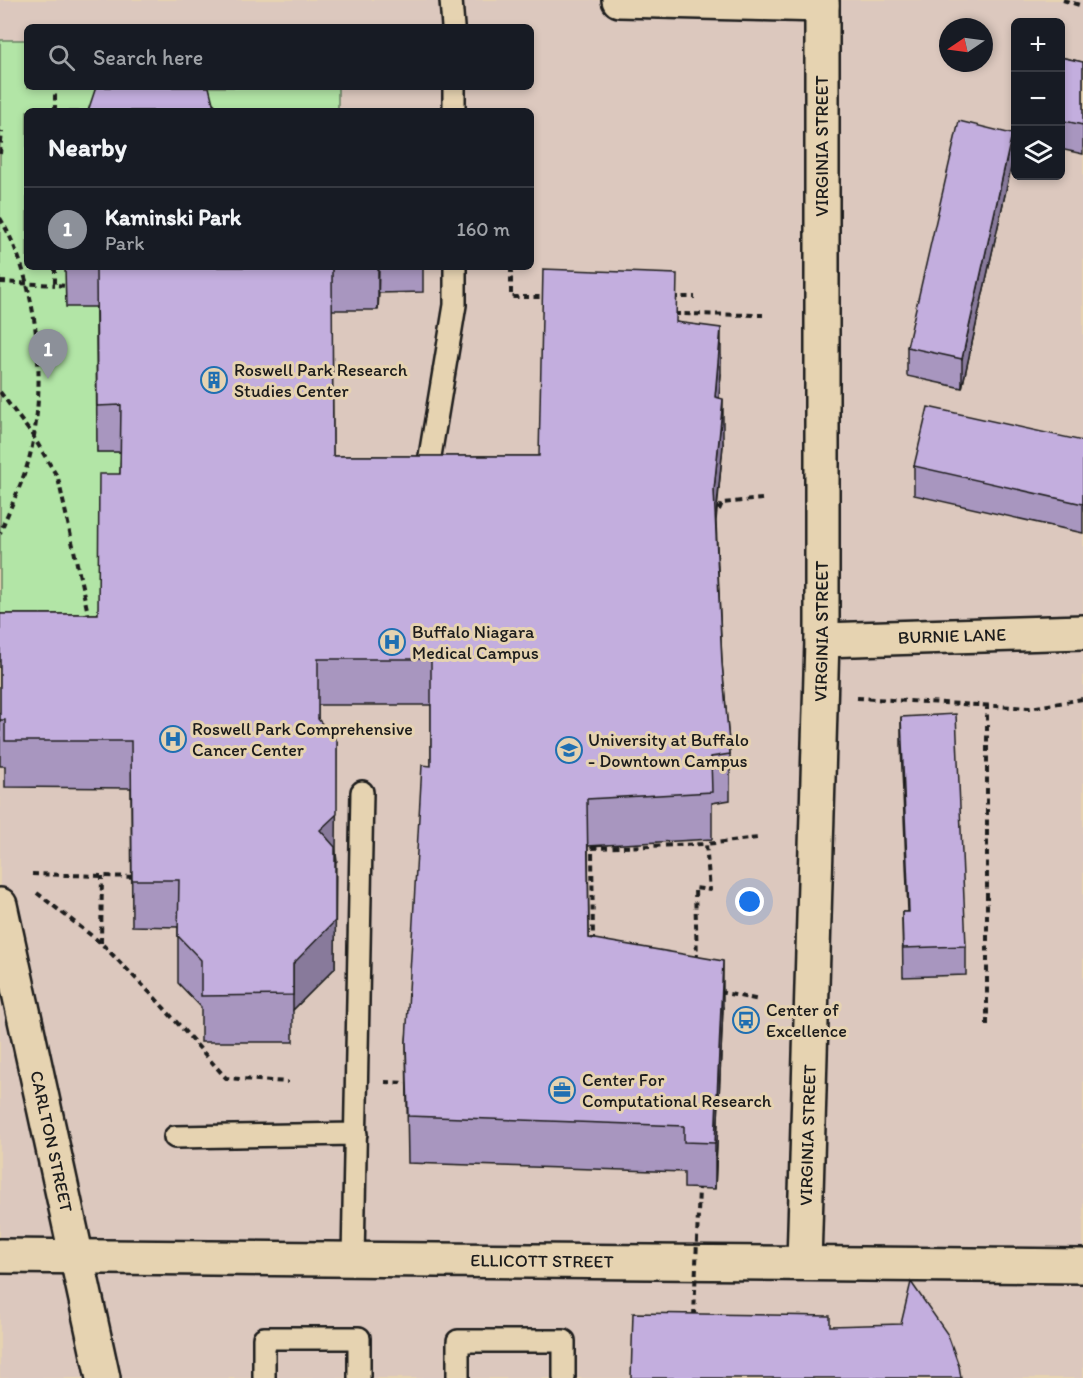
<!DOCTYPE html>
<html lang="en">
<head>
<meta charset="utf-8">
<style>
	body { margin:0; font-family:Itim,sans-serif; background:#20242c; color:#f1f3f6 }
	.controls { position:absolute; right:18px; top:18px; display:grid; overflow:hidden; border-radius:9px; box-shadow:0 3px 9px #0003 }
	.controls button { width:54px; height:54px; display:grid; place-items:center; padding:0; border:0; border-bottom:2px solid #363941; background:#171b24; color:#f1f3f6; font:30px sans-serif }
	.compass { position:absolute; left:939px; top:18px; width:54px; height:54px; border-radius:50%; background:#171b24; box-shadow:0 3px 9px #0003; rotate:257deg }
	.you { position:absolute; left:750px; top:902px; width:21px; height:21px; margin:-15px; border:4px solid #fff; border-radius:50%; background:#1a73e8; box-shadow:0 0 0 9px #1a73e833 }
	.badge { display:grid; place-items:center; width:39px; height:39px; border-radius:50%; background:#8c9099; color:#fff; font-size:20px; font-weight:700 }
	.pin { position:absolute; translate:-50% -50px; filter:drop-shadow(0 2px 3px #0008) }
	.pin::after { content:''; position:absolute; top:32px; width:21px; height:18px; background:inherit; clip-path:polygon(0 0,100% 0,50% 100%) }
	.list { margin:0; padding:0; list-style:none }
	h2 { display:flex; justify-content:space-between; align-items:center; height:78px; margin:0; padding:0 24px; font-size:26px }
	h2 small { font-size:20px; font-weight:400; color:#9ea1a6 }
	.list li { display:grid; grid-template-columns:39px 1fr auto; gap:18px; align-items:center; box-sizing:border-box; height:84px; padding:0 24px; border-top:2px solid #363941 }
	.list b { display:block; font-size:22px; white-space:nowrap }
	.list p { margin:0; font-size:20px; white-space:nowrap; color:#9ea1a6 }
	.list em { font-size:20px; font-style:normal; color:#9ea1a6 }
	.icon { flex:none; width:33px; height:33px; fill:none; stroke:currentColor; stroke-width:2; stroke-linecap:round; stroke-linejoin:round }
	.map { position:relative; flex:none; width:1083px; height:1378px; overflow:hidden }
	.search { position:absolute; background:#171b24; box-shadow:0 3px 9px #0003; left:24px; top:24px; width:510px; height:66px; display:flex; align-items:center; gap:15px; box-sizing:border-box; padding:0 21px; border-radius:9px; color:#9ea1a6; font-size:22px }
	.panel { position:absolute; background:#171b24; box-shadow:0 3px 9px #0003; left:24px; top:108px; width:510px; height:162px; border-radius:9px }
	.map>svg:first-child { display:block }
	.built { fill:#dcc8be; fill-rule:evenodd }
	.green { fill:#b2e5a6; stroke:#678061; stroke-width:1.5 }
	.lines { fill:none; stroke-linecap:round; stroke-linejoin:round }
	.service-casing { stroke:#1c1c1c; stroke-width:26 }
	.minor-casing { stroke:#1c1c1c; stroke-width:38 }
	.path { stroke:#1c1c1c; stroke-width:4; stroke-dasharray:6 4.5; stroke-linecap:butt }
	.service { stroke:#e6d3b1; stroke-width:21 }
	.minor { stroke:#e6d3b1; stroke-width:33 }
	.path-bridge { stroke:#1c1c1c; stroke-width:4; stroke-dasharray:6 4.5; stroke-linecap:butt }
	.wall { fill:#a896bf; stroke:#1c1c1c; stroke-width:1.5 }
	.shaded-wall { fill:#887a9b; stroke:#1c1c1c; stroke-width:1.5 }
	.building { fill:#c3aede; stroke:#1c1c1c; stroke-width:1.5 }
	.labels { text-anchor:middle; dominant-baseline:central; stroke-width:6; stroke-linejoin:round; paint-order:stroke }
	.street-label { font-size:18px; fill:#1c1c1c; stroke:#e6d3b1 }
	.poi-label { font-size:18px; fill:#1c1c1c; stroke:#e6d3b1; text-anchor:start }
</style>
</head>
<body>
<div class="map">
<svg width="1083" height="1378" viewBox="0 0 1083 1378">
	<rect width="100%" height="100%" fill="#e6d3b1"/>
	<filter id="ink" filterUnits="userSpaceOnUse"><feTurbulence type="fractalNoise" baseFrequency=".0167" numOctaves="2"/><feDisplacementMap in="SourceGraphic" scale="12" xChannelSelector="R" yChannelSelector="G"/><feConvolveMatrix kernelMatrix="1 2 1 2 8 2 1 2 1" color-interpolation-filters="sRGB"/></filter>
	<g filter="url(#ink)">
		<path class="built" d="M 0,0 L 1083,0 L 1083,1378 L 0,1378 ZM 1016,22 L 1060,22 L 1060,176 L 1016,176 ZM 27,27 L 531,27 L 531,87 L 27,87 ZM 948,27 L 984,27 L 984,63 L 948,63 ZM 27,111 L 531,111 L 531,267 L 27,267 Z"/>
		<path class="green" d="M 0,40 L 27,40 L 27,87 L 338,87 L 338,111 L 27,111 L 27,267 L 65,267 L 96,307 L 97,452 L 121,452 L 120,520 L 98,661 L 0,660 Z"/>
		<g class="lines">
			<defs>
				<path id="service" d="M 451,0 L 453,27
					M 454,87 L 454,111
					M 430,456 L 455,305 L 455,267
					M 175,1137 L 356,1134
					M 353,1259 L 362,792
					M 264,1378 L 264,1338 L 359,1338 L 359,1378
					M 458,1378 L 458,1341 L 564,1341 L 564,1378"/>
				<g id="minor">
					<path d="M 619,0 L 822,5"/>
					<path id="s1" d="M 822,640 L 1083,632"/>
					<path id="s2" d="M 0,905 L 103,1378"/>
					<path id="s3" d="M 0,1256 L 1083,1266"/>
					<path id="s4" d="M 804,1263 L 822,640 L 822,0"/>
				</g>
			</defs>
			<use href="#service" class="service-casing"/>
			<use href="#minor" class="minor-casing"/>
			<path class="path" d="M 1063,0 L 1083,6
				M 210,102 L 221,111
				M 55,111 L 55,87
				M 0,154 L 2,131
				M 0,218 C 38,281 47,380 31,451 C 25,479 10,507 0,533
				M 55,267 L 55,285 L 66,286
				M 511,267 L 511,297 L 547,297
				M 0,282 L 55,285
				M 672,297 L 695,297
				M 674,314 L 763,315
				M 0,392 L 33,436 L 58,478 L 89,618
				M 719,510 L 722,503 L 762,499
				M 857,698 L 1030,708 L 1083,699
				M 32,874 L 137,877
				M 37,893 L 101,943 L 156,999 L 226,1078 L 288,1082
				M 101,943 L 102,876
				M 593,943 L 592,848 L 706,844
				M 697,960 L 695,888 L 710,890 L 706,844 L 758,838
				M 719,992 L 760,1000
				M 987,1025 L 987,705
				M 385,1082 L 411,1083"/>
			<use href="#service" class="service"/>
			<use href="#minor" class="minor"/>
			<path class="path-bridge" d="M 694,1316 L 699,1188"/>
		</g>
		<path class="wall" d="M 1060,57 L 1083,62 L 1083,154 L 1060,149 Z
			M 1012,163 L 962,388 L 907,376 L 907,347 Z
			M 65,267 L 423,267 L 423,292 L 379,293 L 378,310 L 332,310 L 333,456 L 539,456 L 677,322 L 721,374 L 719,398 L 723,445 L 716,521 L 722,663 L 730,754 L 730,800 L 712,803 L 712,839 L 588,846 L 589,938 L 723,1007 L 715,1189 L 684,1188 L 684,1172 L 408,1163 L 406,1042 L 431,766 L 431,705 L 318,705 L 318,719 L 337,861 L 335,862 L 335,968 L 293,1010 L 293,1042 L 201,1042 L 201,1007 L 178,983 L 178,927 L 132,926 L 131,788 L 5,787 L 5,766 L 0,766 L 0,614 L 98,614 L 120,474 L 121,452 L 97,452 L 96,307 L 66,307 Z
			M 1083,441 L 1083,533 L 914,495 L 914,466 Z
			M 901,717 L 966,946 L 966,975 L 903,977 L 902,912 L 908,912 L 901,746 Z"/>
		<path class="shaded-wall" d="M 1012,134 L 1012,163 L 962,388 L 962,359 Z
			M 378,267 L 379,267 L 378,310 Z
			M 721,328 L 721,374 L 715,444 L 715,397 Z
			M 723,399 L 723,445 L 714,536 L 714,490 Z
			M 337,741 L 335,968 L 293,1010 L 293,964 Z
			M 723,961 L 723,1007 L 715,1189 L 715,1143 Z"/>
		<path class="building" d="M 1060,57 L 1083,62 L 1083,125 L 1060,120 Z
			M 96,87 L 209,87 L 215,111 L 88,111 Z
			M 959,121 L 1012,134 L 962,359 L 907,347 Z
			M 96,267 L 332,267 L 333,456 L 539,456 L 543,269 L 677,274 L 676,322 L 721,328 L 715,397 L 723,399 L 714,490 L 722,663 L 730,754 L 711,757 L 712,792 L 587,799 L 589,938 L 723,961 L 715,1143 L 684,1142 L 684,1126 L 408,1116 L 406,1042 L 422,765 L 431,766 L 431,659 L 318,659 L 318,719 L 337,741 L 337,814 L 320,830 L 335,847 L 335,921 L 293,964 L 293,995 L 201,996 L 201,960 L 178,936 L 179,880 L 132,880 L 131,741 L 5,741 L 5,720 L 0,720 L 0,614 L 98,614 L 99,474 L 120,474 L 121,405 L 97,406 Z
			M 928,407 L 1083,441 L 1083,504 L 914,466 Z
			M 956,714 L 966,946 L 903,948 L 902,912 L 909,912 L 901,717 Z
			M 911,1282 L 948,1335 L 959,1366 L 961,1378 L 631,1378 L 633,1313 L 830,1316 L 830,1326 L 901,1324 Z"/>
	</g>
	<defs>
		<symbol id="building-ring" viewBox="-11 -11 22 22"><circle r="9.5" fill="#e6d3b1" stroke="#1f6fb2" stroke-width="1.5"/><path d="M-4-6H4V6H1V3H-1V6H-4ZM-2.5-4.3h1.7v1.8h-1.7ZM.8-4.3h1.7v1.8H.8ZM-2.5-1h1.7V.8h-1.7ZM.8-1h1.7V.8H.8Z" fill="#1f6fb2"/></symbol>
		<symbol id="hospital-ring" viewBox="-11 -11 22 22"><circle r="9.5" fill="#e6d3b1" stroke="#1f6fb2" stroke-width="1.5"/><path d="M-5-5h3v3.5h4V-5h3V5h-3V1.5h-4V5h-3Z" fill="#1f6fb2"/></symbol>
		<symbol id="university-ring" viewBox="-11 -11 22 22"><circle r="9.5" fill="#e6d3b1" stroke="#1f6fb2" stroke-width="1.5"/><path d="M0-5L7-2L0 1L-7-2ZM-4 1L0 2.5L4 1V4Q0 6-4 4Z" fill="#1f6fb2"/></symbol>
		<symbol id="bus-ring" viewBox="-11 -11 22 22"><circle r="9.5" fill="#e6d3b1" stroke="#1f6fb2" stroke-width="1.5"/><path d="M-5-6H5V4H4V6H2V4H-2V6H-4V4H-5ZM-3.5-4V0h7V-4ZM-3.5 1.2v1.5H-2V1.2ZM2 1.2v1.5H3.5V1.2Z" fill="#1f6fb2"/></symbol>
		<symbol id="office-ring" viewBox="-11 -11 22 22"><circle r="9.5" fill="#e6d3b1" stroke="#1f6fb2" stroke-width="1.5"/><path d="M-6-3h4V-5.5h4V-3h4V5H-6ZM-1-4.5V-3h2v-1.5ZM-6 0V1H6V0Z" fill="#1f6fb2"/></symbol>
	</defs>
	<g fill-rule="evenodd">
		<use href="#building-ring" x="199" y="365" width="30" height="30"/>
		<use href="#hospital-ring" x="377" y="627" width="30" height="30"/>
		<use href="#hospital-ring" x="158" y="724" width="30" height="30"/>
		<use href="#university-ring" x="554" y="735" width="30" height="30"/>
		<use href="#bus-ring" x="731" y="1005" width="30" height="30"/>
		<use href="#office-ring" x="547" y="1075" width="30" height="30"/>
	</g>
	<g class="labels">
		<g class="street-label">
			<text transform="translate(822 146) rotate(-90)">VIRGINIA STREET</text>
			<text stroke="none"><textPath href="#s4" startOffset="632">VIRGINIA STREET</textPath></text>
			<text stroke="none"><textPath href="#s1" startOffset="130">BURNIE LANE</textPath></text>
			<text stroke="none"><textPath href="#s4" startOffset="128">VIRGINIA STREET</textPath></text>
			<text stroke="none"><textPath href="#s2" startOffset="242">CARLTON STREET</textPath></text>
			<text stroke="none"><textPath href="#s3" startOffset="542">ELLICOTT STREET</textPath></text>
		</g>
		<g class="poi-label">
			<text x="234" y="370">Roswell Park Research<tspan x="234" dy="21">Studies Center</tspan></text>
			<text x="412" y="632">Buffalo Niagara<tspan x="412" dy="21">Medical Campus</tspan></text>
			<text x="192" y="729">Roswell Park Comprehensive<tspan x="192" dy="21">Cancer Center</tspan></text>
			<text x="588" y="740">University at Buffalo<tspan x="588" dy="21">- Downtown Campus</tspan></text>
			<text x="766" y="1010">Center of<tspan x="766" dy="21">Excellence</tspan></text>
			<text x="582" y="1080">Center For<tspan x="582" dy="21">Computational Research</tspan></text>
		</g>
	</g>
</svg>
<div class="controls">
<button>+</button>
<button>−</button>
<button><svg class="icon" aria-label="layers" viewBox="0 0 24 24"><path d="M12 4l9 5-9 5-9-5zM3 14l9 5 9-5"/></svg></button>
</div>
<svg class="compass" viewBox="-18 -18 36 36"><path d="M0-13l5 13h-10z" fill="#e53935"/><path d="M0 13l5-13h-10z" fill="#9ea1a6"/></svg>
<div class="you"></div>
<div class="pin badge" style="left:48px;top:379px">1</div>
<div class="search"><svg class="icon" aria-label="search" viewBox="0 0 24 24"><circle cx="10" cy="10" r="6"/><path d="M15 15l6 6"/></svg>Search here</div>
<section class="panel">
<h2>Nearby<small></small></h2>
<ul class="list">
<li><span class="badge">1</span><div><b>Kaminski Park</b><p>Park</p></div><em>160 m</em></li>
</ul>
</section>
</div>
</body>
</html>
